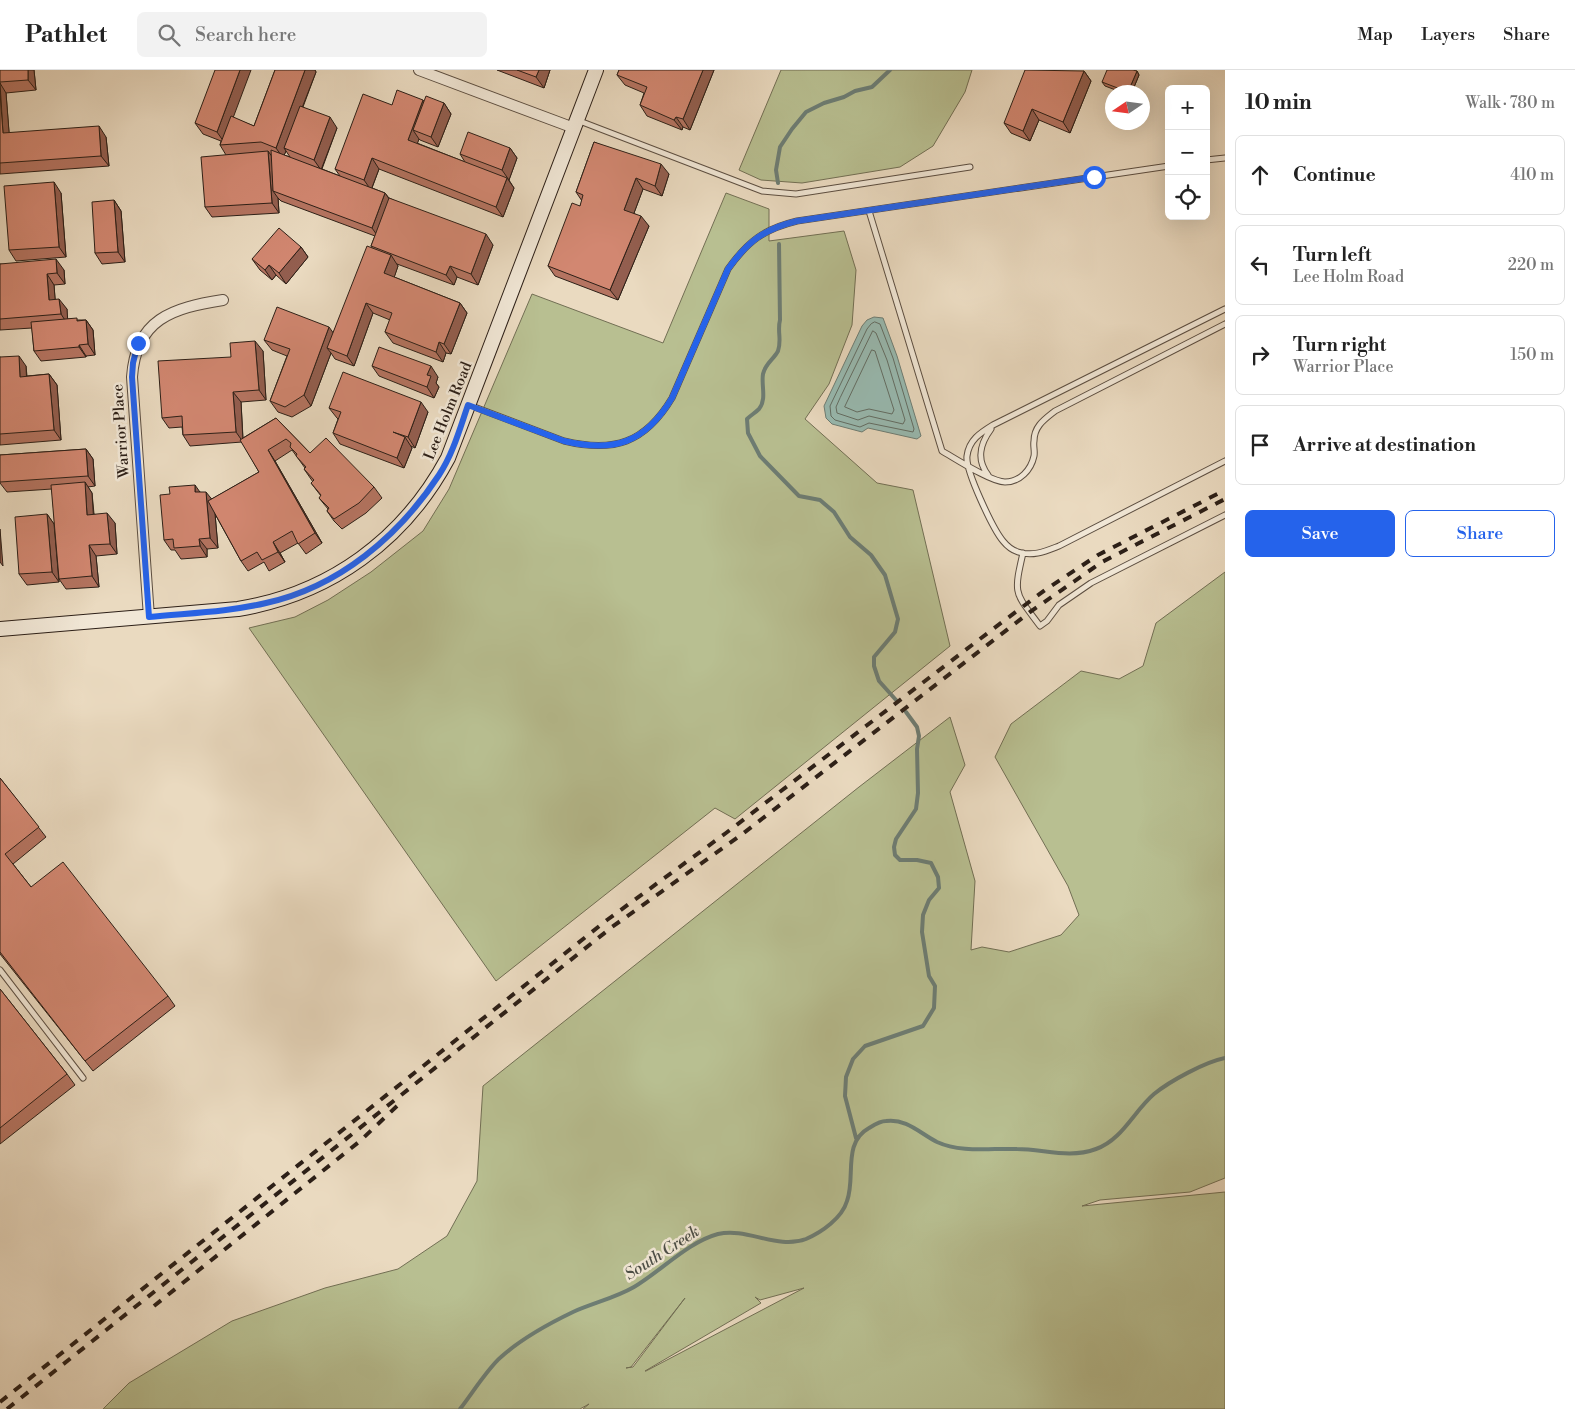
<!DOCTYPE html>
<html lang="en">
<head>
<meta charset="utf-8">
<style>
	body { margin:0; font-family:"Libre Bodoni",serif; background:#f2f2f2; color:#222 }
	.controls { position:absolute; right:15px; top:15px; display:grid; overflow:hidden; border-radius:8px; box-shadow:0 5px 20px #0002 }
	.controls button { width:45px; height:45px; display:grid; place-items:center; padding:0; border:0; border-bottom:1px solid #e0e0e0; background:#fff; color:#222; font:25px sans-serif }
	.compass { position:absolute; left:1105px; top:15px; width:45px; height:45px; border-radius:50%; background:#fff; box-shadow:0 5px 20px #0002; rotate:257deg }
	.stop { position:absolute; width:15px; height:15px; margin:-11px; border:4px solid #2563eb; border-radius:50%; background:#fff }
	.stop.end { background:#2563eb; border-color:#fff; box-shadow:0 1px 5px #0008 }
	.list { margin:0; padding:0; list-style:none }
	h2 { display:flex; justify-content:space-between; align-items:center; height:65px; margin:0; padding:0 20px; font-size:21px }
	h2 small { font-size:16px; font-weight:400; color:#767676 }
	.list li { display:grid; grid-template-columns:32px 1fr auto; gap:15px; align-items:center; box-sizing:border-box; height:80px; margin:0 10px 10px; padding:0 10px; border:1px solid #e0e0e0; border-radius:8px }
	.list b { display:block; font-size:19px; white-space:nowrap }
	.list p { margin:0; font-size:16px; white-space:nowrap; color:#767676 }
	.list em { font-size:16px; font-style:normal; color:#767676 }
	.actions { display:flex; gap:10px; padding:15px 20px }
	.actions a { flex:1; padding:11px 0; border:1px solid #2563eb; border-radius:8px; text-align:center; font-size:18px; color:#2563eb }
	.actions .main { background:#2563eb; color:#fff }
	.icon { flex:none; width:28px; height:28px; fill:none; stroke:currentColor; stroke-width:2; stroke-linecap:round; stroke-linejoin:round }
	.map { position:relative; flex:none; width:1225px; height:1339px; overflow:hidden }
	header { display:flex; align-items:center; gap:30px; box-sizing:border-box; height:70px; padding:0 25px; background:#fff; border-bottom:1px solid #e0e0e0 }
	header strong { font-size:24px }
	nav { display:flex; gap:28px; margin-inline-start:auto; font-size:18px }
	.search { width:350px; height:45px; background:#f2f2f2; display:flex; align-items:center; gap:12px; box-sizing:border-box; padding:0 18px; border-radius:8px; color:#767676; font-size:19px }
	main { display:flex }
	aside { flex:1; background:#fff }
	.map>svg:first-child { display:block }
	.green { fill:#b8bf91; stroke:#726f54; fill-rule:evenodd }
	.water { fill:#98bbb2; stroke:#6d7d74 }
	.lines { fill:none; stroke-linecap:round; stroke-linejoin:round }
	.shore { stroke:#626d64; stroke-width:1 }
	.stream { stroke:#6d7d74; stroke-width:4 }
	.lane-casing { stroke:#5c4e41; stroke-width:7 }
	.street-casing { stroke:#5c4e41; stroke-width:12 }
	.secondary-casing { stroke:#2c1f17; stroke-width:16 }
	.lane { stroke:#f1e7d6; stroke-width:5 }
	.street { stroke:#f1e7d6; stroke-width:10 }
	.secondary { stroke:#f1e7d6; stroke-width:14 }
	.rail { stroke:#2c1f17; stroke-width:4; stroke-dasharray:9 9; stroke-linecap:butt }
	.wall { fill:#b57461; stroke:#2c1f17; fill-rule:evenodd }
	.shaded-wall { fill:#935e4f; stroke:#2c1f17 }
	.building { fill:#d28771; stroke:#2c1f17 }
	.route { stroke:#2563eb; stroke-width:6 }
	.labels { text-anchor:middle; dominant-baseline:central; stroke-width:5; stroke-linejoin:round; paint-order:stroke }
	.street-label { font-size:15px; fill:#2c1f17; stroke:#f1e7d6 }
	.water-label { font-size:16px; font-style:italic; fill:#4c4e46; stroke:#f1e7d6 }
</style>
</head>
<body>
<header>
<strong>Pathlet</strong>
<div class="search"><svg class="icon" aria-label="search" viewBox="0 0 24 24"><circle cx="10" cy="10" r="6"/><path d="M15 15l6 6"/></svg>Search here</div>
<nav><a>Map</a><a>Layers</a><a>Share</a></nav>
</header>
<main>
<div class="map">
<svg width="1225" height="1339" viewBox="0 0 1225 1339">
	<rect width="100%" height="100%" fill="#eadac0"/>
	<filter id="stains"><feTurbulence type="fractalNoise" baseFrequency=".004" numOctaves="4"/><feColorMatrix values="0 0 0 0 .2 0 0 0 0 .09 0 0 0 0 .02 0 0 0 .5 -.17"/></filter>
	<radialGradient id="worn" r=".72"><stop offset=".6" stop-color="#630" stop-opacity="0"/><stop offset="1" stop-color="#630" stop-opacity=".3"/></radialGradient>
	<path class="green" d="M 781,0 L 972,0 L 965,22 L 933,76 L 900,97 L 802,113 L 761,110 L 739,100 Z
		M 726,123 L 769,139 L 769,171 L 844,161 L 856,200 L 852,255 L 829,314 L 805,349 L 877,413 L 913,420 L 950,576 L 735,749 L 715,738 L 496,911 L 249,558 L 295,547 L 328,530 L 371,502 L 423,461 L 449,419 L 532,224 L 663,273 Z
		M 1225,502 L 1225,1108 L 1190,1122 L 1100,1130 L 1082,1136 L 1225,1122 L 1225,1339 L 583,1339 L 589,1334 L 580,1339 L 103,1339 L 129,1313 L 232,1251 L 325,1218 L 398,1199 L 447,1166 L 477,1111 L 483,1016 L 859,717 L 950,647 L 965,695 L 950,722 L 975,811 L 971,880 L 982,877 L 1009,882 L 1061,865 L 1079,845 L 1068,816 L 995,687 L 1011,654 L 1081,601 L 1119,609 L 1143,596 L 1156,553 ZM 804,1218 L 646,1301 L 645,1301 L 761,1233 L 755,1227 L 760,1230 ZM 685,1228 L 633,1297 L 626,1298 L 631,1297 Z"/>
	<path class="water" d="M 874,247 L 883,248 L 897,286 L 921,366 L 917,369 L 868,358 L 862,362 L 832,354 L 826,348 L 824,336 L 862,256 L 867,250 Z"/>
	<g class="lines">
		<path class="shore" d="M 875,252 L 880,254 L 893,288 L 914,359 L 913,362 L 869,353 L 860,357 L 835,350 L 831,346 L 830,336 L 867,259 L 871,254 Z
			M 873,261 L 876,263 L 887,290 L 905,350 L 903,354 L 869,346 L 858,350 L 837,343 L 836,337 L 840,328 Z
			M 872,280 L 875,281 L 894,340 L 892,344 L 869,339 L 857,342 L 845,337 Z"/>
		<path class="stream" d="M 778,113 L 776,100 L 780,77 L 792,59 L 806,42 L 824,33 L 844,27 L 855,21 L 872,17 L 890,0
			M 779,174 L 780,250 C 777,261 782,270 778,281 C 774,289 765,294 763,304 C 761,315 767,329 759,339 C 755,343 751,345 747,349 L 748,363 L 760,386 L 799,426 L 820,430 L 834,442 L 850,467 L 871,485 L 885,505 L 898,549 L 895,562 L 874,587 L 874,596 L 879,611 L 896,630
			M 856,1068 L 845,1026 L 846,1007 L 853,989 L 865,976 L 923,956 L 934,938 L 935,916 L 929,906 L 922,862 L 923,845 L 929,830 L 939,818 L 938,807 L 931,793 L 917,790 L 900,790 L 895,785 L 894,777 L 896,769 L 916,739 L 918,723 L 917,679 L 919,666 L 917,657 L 906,642
			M 460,1339 C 471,1325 488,1298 501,1287 C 521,1269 548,1254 573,1242 C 593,1233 615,1228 634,1217 C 661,1201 688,1172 718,1164 C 747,1157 777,1180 806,1169 C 822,1162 842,1148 847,1131 C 856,1107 842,1073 869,1058 C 874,1055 880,1051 886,1051 C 906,1048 921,1064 937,1072 C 961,1083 991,1078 1017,1079 C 1044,1079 1069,1089 1096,1079 C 1122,1070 1134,1041 1154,1024 C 1170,1011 1205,992 1225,988"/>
		<defs>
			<path id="lane" d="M 577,50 L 762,121 L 796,124 L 970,97
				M 1206,90 L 1225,88
				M 869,141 L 942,381 C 956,389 991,412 1005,412 C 1020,412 1031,400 1034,386 C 1035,381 1033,376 1034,371 C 1034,356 1045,349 1055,341 L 1225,254
				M 1225,239 L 993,355 C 980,363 969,370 967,386 C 965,400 993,459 1003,471 C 1007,476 1012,480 1018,482 C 1033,487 1046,481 1059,476 L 1225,391
				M 469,335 L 564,371 C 614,383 645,373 672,328 L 728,199 C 748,171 764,159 797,151 L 1169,96
				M 988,405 C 976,389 980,374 991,359
				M 1023,483 C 1013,526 1015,522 1040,556 L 1047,551 L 1059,535 L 1091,513 L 1225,445
				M 0,900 L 83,1008"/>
			<path id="street" d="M 419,0 L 574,58
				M 149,547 L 132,307 C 136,249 172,238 223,230"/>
			<path id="secondary" d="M 0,559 L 238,539 C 330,524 404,470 448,388 L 596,0"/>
		</defs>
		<use href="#lane" class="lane-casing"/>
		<use href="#street" class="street-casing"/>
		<use href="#secondary" class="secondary-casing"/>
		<use href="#lane" class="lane"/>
		<use href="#street" class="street"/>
		<use href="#secondary" class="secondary"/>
		<path class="rail" d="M 154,1236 L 360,1071 L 397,1036
			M 0,1332 L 607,850 L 726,763 L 993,559 L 1045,520 L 1098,485 L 1225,420
			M 7,1339 L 612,857 L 741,765 L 1030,542 L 1102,492 L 1225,429"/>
	</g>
	<path class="wall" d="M 0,0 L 34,0 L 36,20 L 6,23 L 9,63 L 106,67 L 109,96 L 0,104 Z
		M 275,0 L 315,0 L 316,2 L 303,37 L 337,58 L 322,99 L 340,106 L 335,99 L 392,35 L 424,32 L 444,33 L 451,44 L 438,77 L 420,70 L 419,69 L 417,73 L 465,92 L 460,84 L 510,78 L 517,88 L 509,110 L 514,118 L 503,147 L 379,99 L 372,118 L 385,123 L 389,128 L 493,175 L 478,215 L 457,207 L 454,215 L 397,194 L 398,196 L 394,207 L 460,233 L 467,243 L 451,284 L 446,283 L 443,292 L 393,273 L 385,262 L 390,250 L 373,243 L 354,296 L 335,289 L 331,283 L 311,336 L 292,347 L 278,342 L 270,331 L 287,286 L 272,280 L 264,270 L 333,263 L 372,178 L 371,176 L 375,166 L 281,131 L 278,128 L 279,143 L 212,147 L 205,137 L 226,85 L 220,75 L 221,71 L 203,64 L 195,53 L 233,48 L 254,56 ZM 286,81 L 290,87 L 284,85 Z
		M 497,0 L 550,0 L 544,18 Z
		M 619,0 L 714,0 L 690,60 L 683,57 L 682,60 L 647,46 L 640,35 L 644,23 L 625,15 L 617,5 Z
		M 1084,1 L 1091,11 L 1070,63 L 1039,50 L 1030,71 L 1011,63 L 1004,53 Z
		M 1137,1 L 1139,5 L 1132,22 L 1121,22 L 1105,16 L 1102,12 Z
		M 594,72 L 669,104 L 662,126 L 643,119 L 634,143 L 649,156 L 618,230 L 555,206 L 548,196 L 580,136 L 582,131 L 576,122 Z
		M 61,123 L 66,187 L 16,191 L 9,180 Z
		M 114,130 L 121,141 L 125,192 L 102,194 L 95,183 Z
		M 301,177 L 308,187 L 286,214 L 276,205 L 272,210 L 260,200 L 252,189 Z
		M 0,194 L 64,200 L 65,214 L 54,215 L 55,229 L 67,239 L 67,249 L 78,250 L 86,250 L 93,260 L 95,285 L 86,286 L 86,287 L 41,291 L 34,281 L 32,258 L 0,260 Z
		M 263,281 L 266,330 L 241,332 L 243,368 L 276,348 L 310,383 L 374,417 L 382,428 L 366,443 L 342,459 L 334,451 L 327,441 L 328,439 L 319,428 L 321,426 L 311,413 L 313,412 L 304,399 L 305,398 L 292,380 L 275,391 L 322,473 L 306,484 L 298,473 L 280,483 L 285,492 L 269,501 L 264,492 L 248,501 L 241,491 L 215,444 L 218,478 L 207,479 L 207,487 L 181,489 L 175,480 L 171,480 L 164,470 L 200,422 L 212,429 L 259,402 L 242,372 L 190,376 L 183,365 L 182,357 L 169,358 L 162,348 L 231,287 Z
		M 0,287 L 26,296 L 27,306 L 49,304 L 57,315 L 61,370 L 0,375 Z
		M 372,296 L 438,307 L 436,313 L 439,317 L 434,328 L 379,306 Z
		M 329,338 L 428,342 L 415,378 L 411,376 L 412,378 L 404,398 L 340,374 L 333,363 L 338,349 L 337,348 Z
		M 86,379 L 93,389 L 95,416 L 88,417 L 92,423 L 94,444 L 115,453 L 117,484 L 96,486 L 99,517 L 66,519 L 59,509 L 52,419 L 7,422 L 0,413 L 0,385 Z
		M 47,444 L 54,454 L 59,512 L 27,515 L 19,504 Z
		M 0,708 L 46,767 L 13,794 L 31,817 L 168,926 L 175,936 L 93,1001 L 0,884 Z
		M 0,919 L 67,1004 L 75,1015 L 0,1074 Z"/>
	<path class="shaded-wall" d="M 28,0 L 34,0 L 36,20 L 28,10 Z
		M 240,0 L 251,0 L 224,72 L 217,62 Z
		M 305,0 L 315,0 L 316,2 L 286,79 L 284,78 L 286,81 L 283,88 L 276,78 Z
		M 539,0 L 550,0 L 544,18 L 536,7 Z
		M 703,0 L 714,0 L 690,60 L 683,49 Z
		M 1084,1 L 1091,11 L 1070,63 L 1063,52 Z
		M 1137,1 L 1139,5 L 1132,22 L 1128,22 Z
		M 0,13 L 6,23 L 10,74 L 3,63 Z
		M 423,30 L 430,40 L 413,60 L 419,69 L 415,80 L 408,70 Z
		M 444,33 L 451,44 L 438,77 L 431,67 Z
		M 1032,39 L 1039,50 L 1030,71 L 1023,61 Z
		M 330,47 L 337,58 L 321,100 L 314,90 Z
		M 676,47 L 683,57 L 682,60 L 674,50 Z
		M 99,56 L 106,67 L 109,96 L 101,86 Z
		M 510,78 L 517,88 L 509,110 L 502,100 Z
		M 268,81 L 276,92 L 273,121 L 278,128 L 279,143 L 272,133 Z
		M 372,88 L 379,99 L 371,120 L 364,110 Z
		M 661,94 L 669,104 L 662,126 L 655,116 Z
		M 507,108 L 514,118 L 503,147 L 496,137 Z
		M 636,108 L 643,119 L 631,151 L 624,140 Z
		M 54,112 L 61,123 L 66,187 L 59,177 Z
		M 385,123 L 392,133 L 379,168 L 372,158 Z
		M 114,130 L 121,141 L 125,192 L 118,182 Z
		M 641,146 L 649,156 L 618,230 L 610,220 Z
		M 486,164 L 493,175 L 478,215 L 471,204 Z
		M 301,177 L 308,187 L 286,214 L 279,203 Z
		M 391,185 L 398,196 L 392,214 L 384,203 Z
		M 56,189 L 64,200 L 65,214 L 57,203 Z
		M 269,195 L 276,205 L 272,210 L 265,200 Z
		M 450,196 L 457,207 L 454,215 L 446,205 Z
		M 47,204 L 54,215 L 56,240 L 49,230 Z
		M 59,229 L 67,239 L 68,255 L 61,244 Z
		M 366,233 L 373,243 L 354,296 L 347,286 Z
		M 460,233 L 467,243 L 451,284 L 444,274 Z
		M 86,250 L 93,260 L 95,285 L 88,274 Z
		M 329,257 L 337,268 L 327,278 L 331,283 L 311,336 L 304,325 Z
		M 255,271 L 263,281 L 266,330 L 259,320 Z
		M 439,272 L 446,283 L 443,292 L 436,282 Z
		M 79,275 L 86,286 L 86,287 L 79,277 Z
		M 19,286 L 26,296 L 27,317 L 20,307 Z
		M 431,296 L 438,307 L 436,313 L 439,317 L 434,328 L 427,317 L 427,305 Z
		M 49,304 L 57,315 L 61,370 L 54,360 Z
		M 233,322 L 241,332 L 243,372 L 236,362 Z
		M 421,332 L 428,342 L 415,378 L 408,367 Z
		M 405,367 L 412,378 L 404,398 L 397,388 Z
		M 86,379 L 93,389 L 95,416 L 88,406 Z
		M 268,380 L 275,391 L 322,473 L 315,463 Z
		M 85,412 L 92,423 L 94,455 L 87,445 Z
		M 195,415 L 202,425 L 195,422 Z
		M 206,422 L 214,432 L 218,478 L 210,468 Z
		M 107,443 L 115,453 L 117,484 L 110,474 Z
		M 47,444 L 54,454 L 59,512 L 52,502 Z
		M 0,459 L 3,496 L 0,492 Z
		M 199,469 L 207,479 L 207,487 L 200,476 Z
		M 273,472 L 280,483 L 285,492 L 278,482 Z
		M 89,475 L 96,486 L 99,517 L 92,506 Z"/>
	<path class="building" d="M 0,0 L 28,0 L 28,10 L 0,12 Z
		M 215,0 L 240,0 L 217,62 L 195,53 Z
		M 275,0 L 305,0 L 276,78 L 261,72 L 220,75 L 231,46 L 254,56 Z
		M 517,0 L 539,0 L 536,7 Z
		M 619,0 L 703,0 L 683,49 L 676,47 L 674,50 L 640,35 L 647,17 L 617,5 Z
		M 1025,0 L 1084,1 L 1063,52 L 1032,39 L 1023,61 L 1004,53 Z
		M 1107,0 L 1133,0 L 1137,1 L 1128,22 L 1102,12 Z
		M 397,20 L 423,30 L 408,70 L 507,108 L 496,137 L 372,88 L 364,110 L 335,99 L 363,24 L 392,35 Z
		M 0,23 L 3,63 L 99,56 L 101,86 L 0,93 Z
		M 426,26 L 444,33 L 431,67 L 413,60 Z
		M 300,36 L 330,47 L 314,90 L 284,78 Z
		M 468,62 L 510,78 L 502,100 L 460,84 Z
		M 594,72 L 661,94 L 655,116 L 636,108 L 624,140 L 641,146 L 610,220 L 548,196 L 572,133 L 580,136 L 583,125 L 576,122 Z
		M 271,80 L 385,123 L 372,158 L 273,121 Z
		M 268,81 L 272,133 L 205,137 L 201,87 Z
		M 54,112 L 59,177 L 9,180 L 4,116 Z
		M 389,128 L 486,164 L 471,204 L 450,196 L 446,205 L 371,176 Z
		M 114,130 L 118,182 L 95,183 L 92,132 Z
		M 279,158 L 301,177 L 279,203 L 269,195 L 265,200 L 252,189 Z
		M 367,176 L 391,185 L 384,203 L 460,233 L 444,274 L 439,272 L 436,282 L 385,262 L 392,243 L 366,233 L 347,286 L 327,278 Z
		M 56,189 L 57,203 L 47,204 L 49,230 L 59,229 L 61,244 L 0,249 L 0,194 Z
		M 277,237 L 329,257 L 304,325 L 285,337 L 270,331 L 290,279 L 264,270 Z
		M 77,248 L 77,251 L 86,250 L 88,274 L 79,275 L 79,277 L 34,281 L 31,252 Z
		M 255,271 L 259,320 L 233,322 L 236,362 L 183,365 L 182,346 L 162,348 L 158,291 L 231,287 L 230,273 Z
		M 379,277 L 431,296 L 427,305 L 431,306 L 427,317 L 372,296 Z
		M 19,286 L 20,307 L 49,304 L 54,360 L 0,364 L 0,287 Z
		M 343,302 L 421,332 L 408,367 L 393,362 L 405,367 L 397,388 L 333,363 L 341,342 L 329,338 Z
		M 276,348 L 310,383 L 326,368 L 374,417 L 359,433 L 334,449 L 327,441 L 329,438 L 319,428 L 321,425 L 311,413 L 314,410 L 304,399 L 306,397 L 296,386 L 297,384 L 290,377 L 291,373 L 286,369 L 268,380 L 315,463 L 298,474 L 292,461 L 273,472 L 278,482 L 262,490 L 257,482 L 241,491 L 208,431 L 259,402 L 240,370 Z
		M 86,379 L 88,406 L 0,412 L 0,385 Z
		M 85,412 L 87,445 L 107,443 L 110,474 L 89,475 L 92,506 L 59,509 L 51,415 Z
		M 195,415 L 195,422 L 206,422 L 210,468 L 199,469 L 200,476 L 174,478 L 173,469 L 164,470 L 160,425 L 170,424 L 169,417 Z
		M 47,444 L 52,502 L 19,504 L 15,447 Z
		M 0,708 L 39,757 L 5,784 L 31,817 L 63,792 L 168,926 L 85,991 L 0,882 Z
		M 0,919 L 67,1004 L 0,1058 Z"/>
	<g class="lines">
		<path class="route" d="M 138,273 L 133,293 L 132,307 L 149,547 C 188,543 228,542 266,533 C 339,517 399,466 439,405 C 453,384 460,358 468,335 L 564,371 C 614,383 645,373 672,328 L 728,199 C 748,171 764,159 797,151 L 1094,107"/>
	</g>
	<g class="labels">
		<g class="street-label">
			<text transform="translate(448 341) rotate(-68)">Lee Holm Road</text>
			<text transform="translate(121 361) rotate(-94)">Warrior Place</text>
		</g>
		<g class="water-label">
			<text transform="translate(662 1183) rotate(-33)">South Creek</text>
		</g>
	</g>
	<rect width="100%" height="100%" filter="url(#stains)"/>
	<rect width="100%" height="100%" fill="url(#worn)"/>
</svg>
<div class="controls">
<button>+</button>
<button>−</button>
<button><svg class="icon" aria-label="locate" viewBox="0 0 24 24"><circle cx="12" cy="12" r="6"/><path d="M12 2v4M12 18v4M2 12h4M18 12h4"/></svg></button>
</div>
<svg class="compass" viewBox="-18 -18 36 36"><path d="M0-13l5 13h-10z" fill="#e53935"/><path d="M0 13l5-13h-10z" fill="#767676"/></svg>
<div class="stop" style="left:1094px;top:107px"></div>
<div class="stop end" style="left:138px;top:273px"></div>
</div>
<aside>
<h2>10 min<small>Walk · 780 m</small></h2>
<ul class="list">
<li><svg class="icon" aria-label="ahead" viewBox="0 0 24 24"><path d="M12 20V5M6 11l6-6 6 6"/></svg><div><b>Continue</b></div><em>410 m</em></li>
<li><svg class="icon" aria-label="left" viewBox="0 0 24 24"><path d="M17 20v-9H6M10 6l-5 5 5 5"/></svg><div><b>Turn left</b><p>Lee Holm Road</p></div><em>220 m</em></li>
<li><svg class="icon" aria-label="right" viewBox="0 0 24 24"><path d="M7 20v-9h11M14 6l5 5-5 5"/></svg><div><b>Turn right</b><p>Warrior Place</p></div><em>150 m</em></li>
<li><svg class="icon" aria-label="arrive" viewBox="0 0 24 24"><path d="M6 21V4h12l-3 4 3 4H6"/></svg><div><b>Arrive at destination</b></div></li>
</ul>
<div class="actions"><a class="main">Save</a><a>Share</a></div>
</aside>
</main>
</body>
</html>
